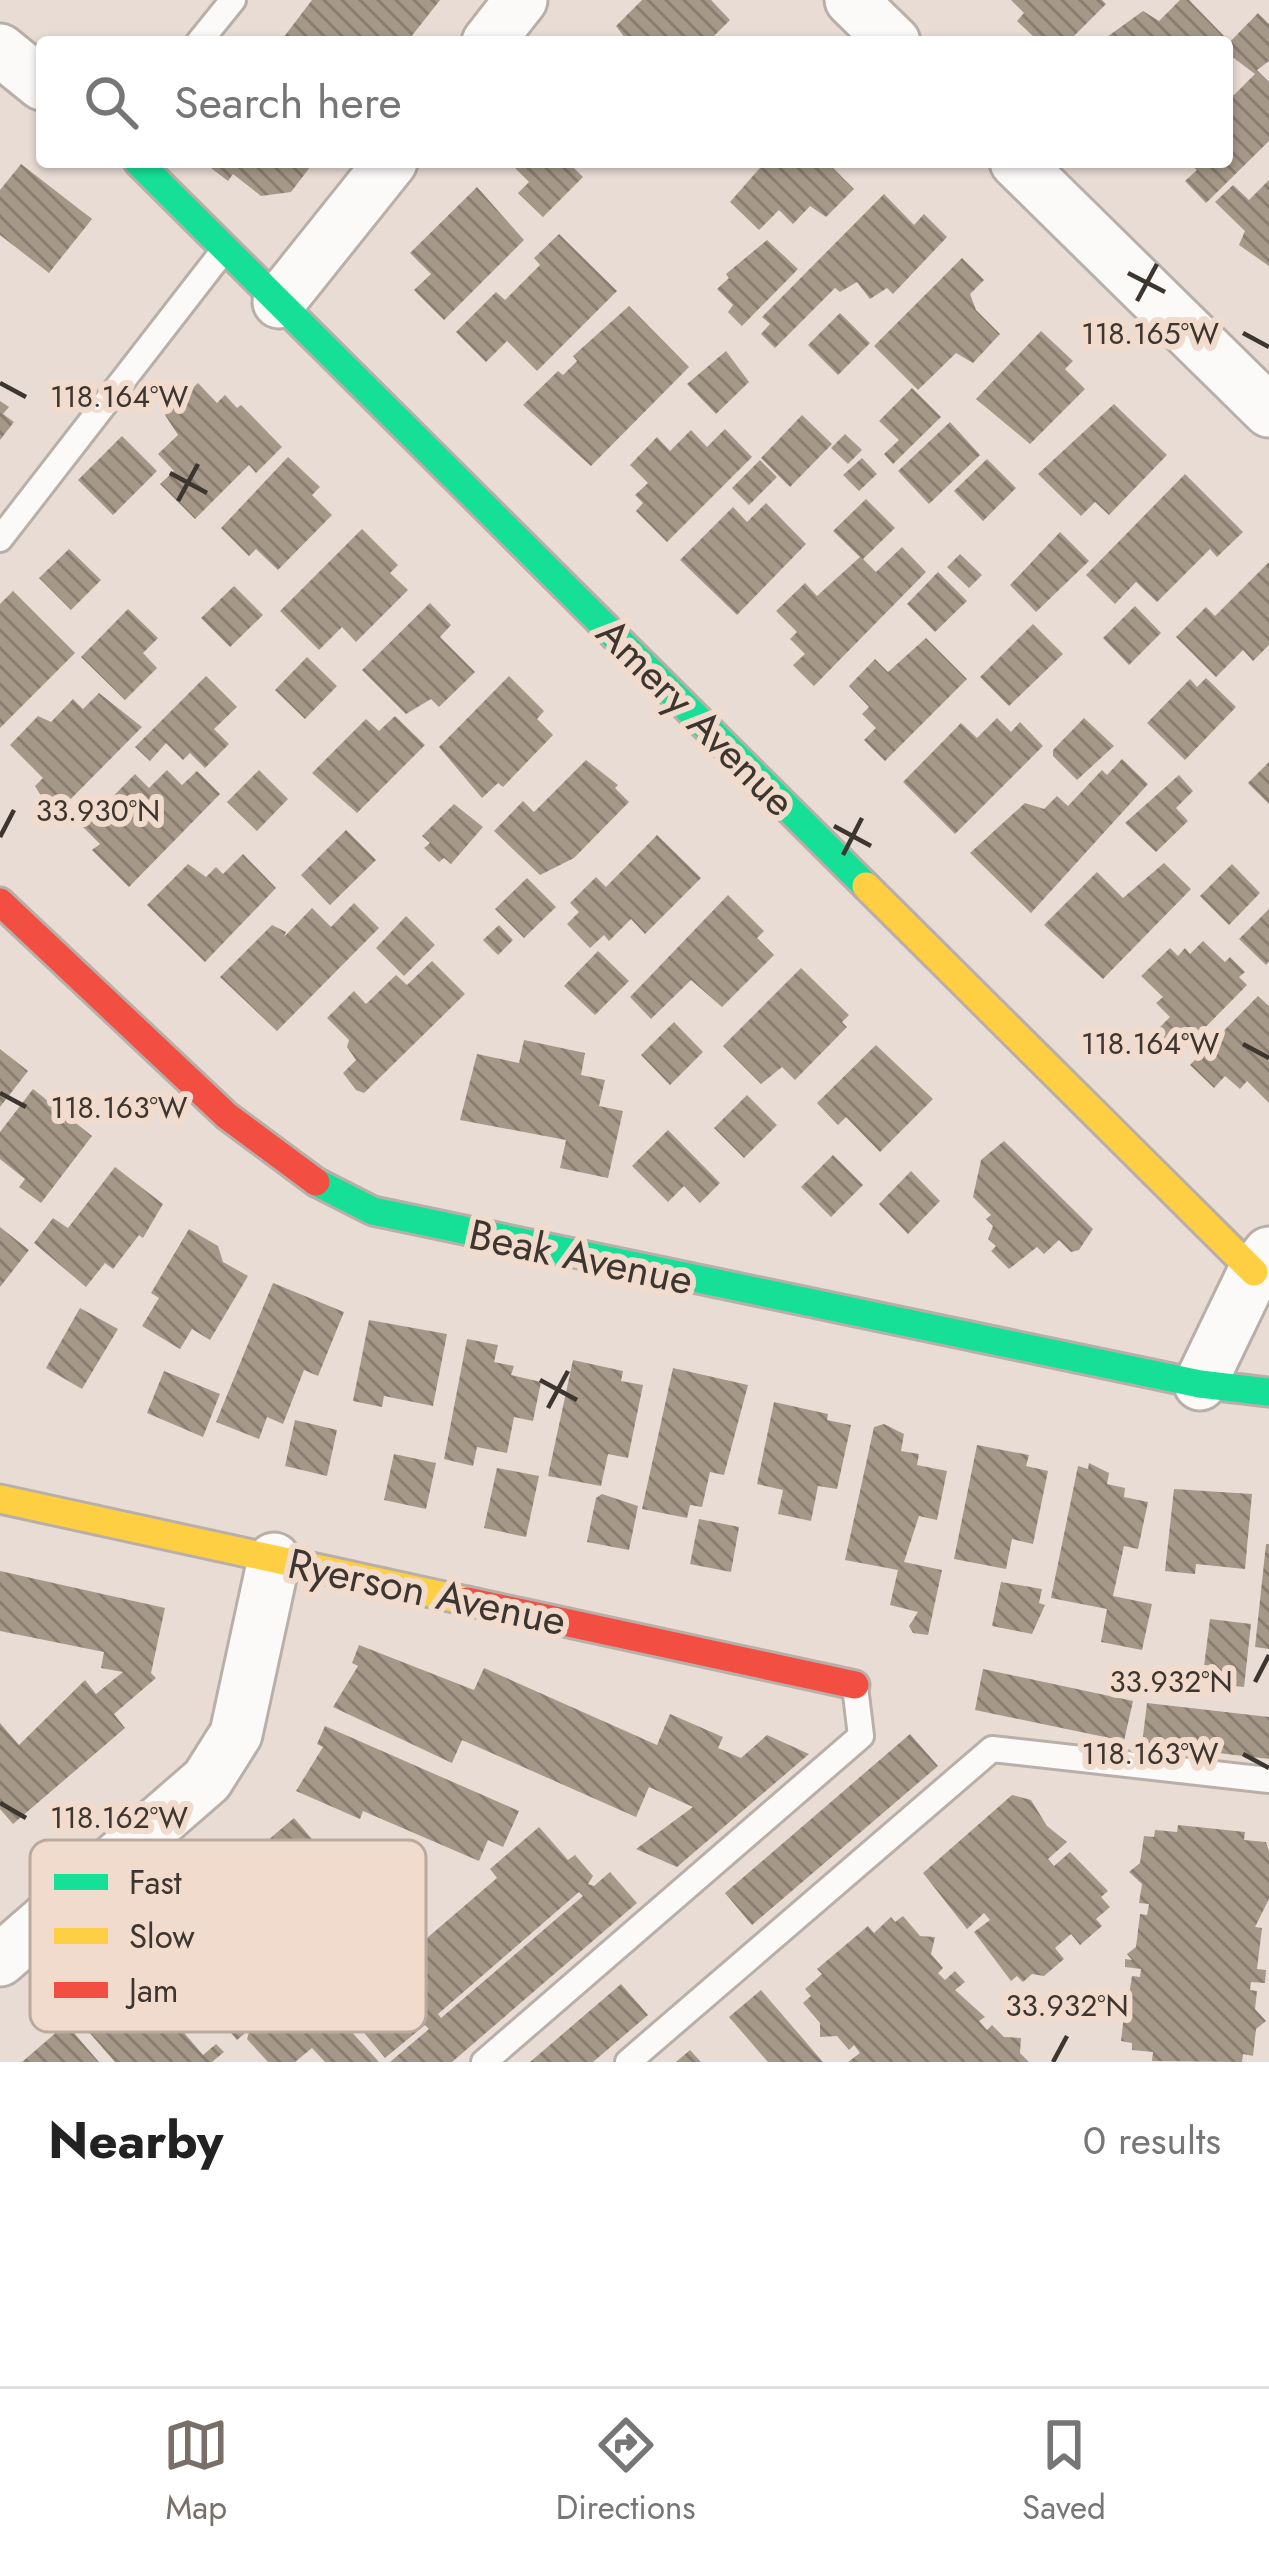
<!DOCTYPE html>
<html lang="en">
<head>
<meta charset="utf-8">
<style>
	body { margin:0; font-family:Jost,sans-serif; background:#f2f2f2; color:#222 }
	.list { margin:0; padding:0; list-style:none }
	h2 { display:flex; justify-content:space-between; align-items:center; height:156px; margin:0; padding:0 48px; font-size:51px }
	h2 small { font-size:39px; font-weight:400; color:#767676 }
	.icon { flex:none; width:66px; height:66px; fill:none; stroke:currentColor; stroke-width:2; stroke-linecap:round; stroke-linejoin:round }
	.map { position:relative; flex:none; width:1269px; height:2062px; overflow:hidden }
	.search { position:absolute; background:#fff; box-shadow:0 3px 9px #0004; left:36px; right:36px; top:36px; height:132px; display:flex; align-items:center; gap:30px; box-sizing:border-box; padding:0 42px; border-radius:12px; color:#767676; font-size:45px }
	.sheet { height:324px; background:#fff }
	nav { display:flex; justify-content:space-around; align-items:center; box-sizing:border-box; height:168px; border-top:3px solid #e0e0e0; background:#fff; font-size:33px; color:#767676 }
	nav a { display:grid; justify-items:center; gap:6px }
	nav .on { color:#796f69 }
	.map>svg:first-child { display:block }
	.building { fill:url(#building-back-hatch); fill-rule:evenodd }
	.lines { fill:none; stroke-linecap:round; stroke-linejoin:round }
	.lane-casing { stroke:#b9afa9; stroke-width:30 }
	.street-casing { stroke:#b9afa9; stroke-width:57 }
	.fast-casing { stroke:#b9afa9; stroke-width:33 }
	.slow-casing { stroke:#b9afa9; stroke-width:33 }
	.jam-casing { stroke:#b9afa9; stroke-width:33 }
	.lane { stroke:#fcfaf9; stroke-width:24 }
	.street { stroke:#fcfaf9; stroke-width:51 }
	.fast { stroke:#16e098; stroke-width:27 }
	.slow { stroke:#ffcf43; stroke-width:27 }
	.jam { stroke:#f24e42; stroke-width:27 }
	.ticks { fill:none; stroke:#3d352f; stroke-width:4.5 }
	.labels { text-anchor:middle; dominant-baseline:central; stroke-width:12; stroke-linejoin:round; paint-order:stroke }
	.street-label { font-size:42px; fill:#3d352f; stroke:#f1dbcc }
	.key { fill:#f1dbcc; stroke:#bba99d; stroke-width:3 }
	.key-label { font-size:33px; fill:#3d352f }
	.ticks-label { font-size:30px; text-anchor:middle; fill:#3d352f; stroke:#f1dbcc; stroke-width:12; stroke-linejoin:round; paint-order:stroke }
</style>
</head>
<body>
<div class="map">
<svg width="1269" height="2062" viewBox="0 0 1269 2062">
	<defs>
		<pattern id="building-back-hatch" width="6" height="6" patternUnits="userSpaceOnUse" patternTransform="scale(3)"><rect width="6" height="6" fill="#a69889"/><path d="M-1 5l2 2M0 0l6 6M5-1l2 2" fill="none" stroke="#887d70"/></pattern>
	</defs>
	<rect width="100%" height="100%" fill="#e9dcd4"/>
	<path class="building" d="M 312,0 L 440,0 L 407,42 L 280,42 Z
		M 642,0 L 711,0 L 730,20 L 708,42 L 628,42 L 616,26 Z
		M 1011,0 L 1102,0 L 1106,4 L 1068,42 L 1039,42 L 1017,21 L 1024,13 Z
		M 1180,0 L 1189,0 L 1224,36 L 1218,42 L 1100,42 L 1143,11 L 1159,21 Z
		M 1258,13 L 1269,24 L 1269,61 L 1257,70 L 1269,82 L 1269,141 L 1206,203 L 1185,181 L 1197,170 L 1189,162 L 1227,162 L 1227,94 L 1234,95 L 1255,74 L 1227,53 L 1227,45 Z
		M 203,162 L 314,162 L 291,192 L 261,196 L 233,174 L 228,181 Z
		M 509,162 L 568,162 L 583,177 L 543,217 L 518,193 L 529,182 Z
		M 765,162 L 837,162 L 832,167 L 854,189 L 826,217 L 810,206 L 793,224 L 779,210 L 759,230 L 730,202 Z
		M 21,164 L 92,219 L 49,273 L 0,235 L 0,190 Z
		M 1269,180 L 1269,266 L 1239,245 L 1245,231 L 1215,202 L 1233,185 L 1249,200 Z
		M 477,187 L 524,240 L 444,320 L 414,290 L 431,274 L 410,253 Z
		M 884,194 L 914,225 L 924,214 L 947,237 L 893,294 L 887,288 L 870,299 L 857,282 L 840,292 L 835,288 L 775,348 L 761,334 L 770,324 L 762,317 Z
		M 559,234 L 617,291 L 537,371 L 507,341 L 486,362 L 456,332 L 496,292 L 505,300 L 540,265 L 534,258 Z
		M 767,240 L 798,269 L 742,326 L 728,312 L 733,305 L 717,289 L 729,278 L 726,274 Z
		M 962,258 L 984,280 L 970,294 L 976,310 L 1000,334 L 973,363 L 956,353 L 918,390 L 874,346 Z
		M 629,306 L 689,367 L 591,466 L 523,405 L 558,371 L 563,375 L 577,361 L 573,356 Z
		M 840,313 L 870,343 L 838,375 L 808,345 Z
		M 1041,331 L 1073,361 L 1065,369 L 1085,389 L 1030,444 L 976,399 Z
		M 726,351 L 749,382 L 716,414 L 687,384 Z
		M 198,383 L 217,403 L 225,395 L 237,408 L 241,405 L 282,447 L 256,473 L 249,465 L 195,519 L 160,484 L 174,471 L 158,454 L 178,435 L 165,415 Z
		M 912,388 L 941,417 L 893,464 L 884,454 L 899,440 L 879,421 Z
		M 0,401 L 9,407 L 3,414 L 14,422 L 0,440 Z
		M 1114,404 L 1167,455 L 1109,515 L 1095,502 L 1081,516 L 1038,474 Z
		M 802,415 L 832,444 L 790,487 L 761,458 Z
		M 950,422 L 980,455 L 929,504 L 898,471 Z
		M 725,429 L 752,457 L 667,542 L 636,511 L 643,503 L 635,495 L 648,483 L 630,465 L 657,437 L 670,451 L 691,430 L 707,447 Z
		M 845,434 L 862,450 L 848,464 L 831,448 Z
		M 122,436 L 157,471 L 113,515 L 78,480 Z
		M 288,457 L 320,487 L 312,495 L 332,515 L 278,570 L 256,549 L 249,556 L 221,528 Z
		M 862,458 L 877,474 L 859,491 L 843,475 Z
		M 987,459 L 1016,488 L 983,521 L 954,491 Z
		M 760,460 L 777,477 L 749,505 L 732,488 Z
		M 1185,474 L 1243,532 L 1217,557 L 1210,549 L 1157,602 L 1136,582 L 1115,604 L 1086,575 Z
		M 866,499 L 895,528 L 863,559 L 876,572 L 902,547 L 926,572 L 814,686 L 793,665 L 805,654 L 790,639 L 797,632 L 776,611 L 805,583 L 817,596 L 860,557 L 833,531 Z
		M 766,503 L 806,544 L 737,615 L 680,560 L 733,507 L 747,522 Z
		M 362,529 L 398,565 L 390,573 L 408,590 L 356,642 L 342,627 L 319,650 L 280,611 Z
		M 1060,532 L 1089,561 L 1036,612 L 1010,585 Z
		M 69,549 L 101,580 L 71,610 L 39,578 Z
		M 960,554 L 982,575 L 969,588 L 947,567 Z
		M 1269,562 L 1269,645 L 1253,661 L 1243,650 L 1216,677 L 1176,637 L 1206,607 L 1215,616 Z
		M 938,572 L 967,601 L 935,632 L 907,604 Z
		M 234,586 L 263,615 L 230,647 L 201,618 Z
		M 13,591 L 75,653 L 0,728 L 0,604 Z
		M 430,603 L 451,625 L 440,637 L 475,672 L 439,707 L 431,699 L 406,714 L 362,670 Z
		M 1135,606 L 1161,633 L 1129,665 L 1103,638 Z
		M 128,609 L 158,638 L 143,653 L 157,668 L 125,700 L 81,657 Z
		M 1033,624 L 1063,654 L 1009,706 L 980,677 Z
		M 926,638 L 967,679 L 885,761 L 864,740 L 876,728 L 862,714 L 869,707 L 849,686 L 875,659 L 888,672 Z
		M 307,657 L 337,686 L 305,719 L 275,690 Z
		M 206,676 L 237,707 L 214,729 L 229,744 L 205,768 L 190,753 L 183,760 L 166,743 L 150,761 L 135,747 Z
		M 509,676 L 544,711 L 537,719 L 553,735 L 503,787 L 498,783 L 482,798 L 439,747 Z
		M 1206,678 L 1236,707 L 1185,760 L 1147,723 L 1190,679 L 1197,687 Z
		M 99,693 L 142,727 L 59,811 L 53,805 L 49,809 L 35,786 L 43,778 L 10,745 L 38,716 L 51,722 L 73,699 L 83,709 Z
		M 395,716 L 425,745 L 357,813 L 312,773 L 366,719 L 379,731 Z
		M 997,718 L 1011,732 L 1020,722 L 1043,746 L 955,834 L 903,782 L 961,723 L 977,738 Z
		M 1084,718 L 1114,746 L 1077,780 L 1053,756 L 1053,750 Z
		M 1122,759 L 1148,784 L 1031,913 L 970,853 L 1025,803 L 1044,809 L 1057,796 L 1068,806 L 1102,770 L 1107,775 Z
		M 586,760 L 618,785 L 615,788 L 629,802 L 574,858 L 540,875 L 494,831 L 523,801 L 534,812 Z
		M 1269,762 L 1269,804 L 1248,783 Z
		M 167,770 L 182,785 L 197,771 L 220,794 L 129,887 L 92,850 L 100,844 L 83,827 L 135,774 L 149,788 Z
		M 259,770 L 288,799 L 257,831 L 227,802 Z
		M 1179,775 L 1193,791 L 1176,808 L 1188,821 L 1156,852 L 1125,823 Z
		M 454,804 L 483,827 L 451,864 L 444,858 L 439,862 L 424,848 L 430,843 L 422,836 Z
		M 346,830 L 376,860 L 330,905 L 301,875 Z
		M 657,835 L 701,878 L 645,934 L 631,919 L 609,941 L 604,935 L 590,948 L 567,924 L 579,912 L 570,903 L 596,877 L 606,887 Z
		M 243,854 L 276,888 L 205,962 L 147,905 L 188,864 L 206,877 L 216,867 L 223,874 Z
		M 1164,863 L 1191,889 L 1103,979 L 1044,925 L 1097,872 L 1123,898 Z
		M 1232,864 L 1260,893 L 1229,925 L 1200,896 Z
		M 527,878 L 556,907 L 524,938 L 495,909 Z
		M 728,895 L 764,931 L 757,938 L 774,955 L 722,1007 L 691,980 L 651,1019 L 630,997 Z
		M 354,903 L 379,928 L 277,1031 L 220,977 L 272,925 L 286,932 L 284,937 L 312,908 L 331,927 Z
		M 1269,909 L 1269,961 L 1266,965 L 1239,939 Z
		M 406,916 L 435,945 L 404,976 L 376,948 Z
		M 499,925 L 513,940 L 498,955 L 483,940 Z
		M 1203,941 L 1225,962 L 1230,957 L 1245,972 L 1239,977 L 1247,985 L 1180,1053 L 1168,1053 L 1157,1043 L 1157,1030 L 1170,1017 L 1156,1003 L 1163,997 L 1141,976 L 1170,948 L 1178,956 L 1185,948 L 1190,954 Z
		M 598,951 L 629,981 L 595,1015 L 564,986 Z
		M 432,961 L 465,994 L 364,1093 L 356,1090 L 343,1073 L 356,1060 L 347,1047 L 349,1040 L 327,1018 L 354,991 L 366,1004 L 396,975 L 407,985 Z
		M 801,968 L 849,1015 L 842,1022 L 847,1027 L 795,1080 L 782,1067 L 761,1084 L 723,1046 Z
		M 1258,996 L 1269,1006 L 1269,1103 L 1247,1081 L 1240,1089 L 1225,1076 L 1214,1088 L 1190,1065 Z
		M 674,1022 L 703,1052 L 670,1085 L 641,1055 Z
		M 524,1040 L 585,1053 L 581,1075 L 605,1080 L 599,1106 L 623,1111 L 608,1178 L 560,1168 L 566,1140 L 460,1120 L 477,1054 L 519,1063 Z
		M 876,1045 L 933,1099 L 880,1152 L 846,1117 L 838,1125 L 817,1103 Z
		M 0,1049 L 28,1071 L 0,1107 Z
		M 33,1089 L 92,1136 L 41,1203 L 19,1187 L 25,1179 L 0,1159 L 0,1132 Z
		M 747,1095 L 777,1125 L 744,1158 L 714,1128 Z
		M 668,1130 L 720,1183 L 700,1203 L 684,1186 L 668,1202 L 632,1166 Z
		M 1004,1141 L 1093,1229 L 1079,1250 L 1071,1252 L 1059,1240 L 1044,1254 L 1037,1247 L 1009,1269 L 991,1251 L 996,1246 L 988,1239 L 993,1226 L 986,1219 L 991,1215 L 973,1197 L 981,1160 Z
		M 833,1155 L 863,1185 L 831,1217 L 801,1187 Z
		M 115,1167 L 163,1204 L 143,1238 L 139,1235 L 113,1269 L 105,1263 L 86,1287 L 34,1243 L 53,1218 L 68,1228 Z
		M 911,1171 L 940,1201 L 908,1234 L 879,1204 Z
		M 0,1227 L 29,1250 L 0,1287 Z
		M 189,1229 L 218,1246 L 223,1262 L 248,1276 L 210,1340 L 192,1329 L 180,1349 L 142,1326 L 159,1298 L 151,1293 Z
		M 273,1283 L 344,1312 L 318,1376 L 304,1370 L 283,1424 L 267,1417 L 259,1439 L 216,1422 Z
		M 80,1308 L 118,1329 L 82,1389 L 46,1368 Z
		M 369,1320 L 447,1334 L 433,1406 L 384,1396 L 382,1407 L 353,1401 Z
		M 467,1339 L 498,1345 L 494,1362 L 514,1366 L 511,1375 L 541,1382 L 533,1421 L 514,1417 L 507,1453 L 477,1447 L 473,1466 L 444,1459 Z
		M 573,1360 L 623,1371 L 621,1381 L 643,1385 L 628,1458 L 608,1454 L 601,1486 L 548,1476 Z
		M 673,1368 L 748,1385 L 724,1475 L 710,1472 L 702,1507 L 690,1505 L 687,1518 L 642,1509 Z
		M 164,1371 L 220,1394 L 203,1437 L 147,1413 Z
		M 774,1402 L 828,1414 L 827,1420 L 851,1425 L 837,1489 L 818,1486 L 811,1521 L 778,1514 L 783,1490 L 757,1484 Z
		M 295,1420 L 337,1430 L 327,1476 L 285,1466 Z
		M 884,1424 L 904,1434 L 901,1451 L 919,1454 L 917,1465 L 947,1471 L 937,1520 L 919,1516 L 904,1562 L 942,1570 L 928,1635 L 913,1633 L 909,1626 L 918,1612 L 890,1605 L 898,1570 L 845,1560 L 874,1427 Z
		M 977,1445 L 1029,1455 L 1026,1466 L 1048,1471 L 1033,1544 L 1012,1539 L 1006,1569 L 954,1559 Z
		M 394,1454 L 436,1463 L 426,1509 L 384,1500 Z
		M 1089,1463 L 1109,1473 L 1107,1484 L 1125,1488 L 1124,1497 L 1148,1502 L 1138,1549 L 1124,1546 L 1113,1596 L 1152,1604 L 1142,1650 L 1101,1642 L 1107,1609 L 1051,1598 L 1078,1466 L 1088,1469 Z
		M 497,1468 L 539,1476 L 526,1537 L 484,1528 Z
		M 1174,1489 L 1252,1494 L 1245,1569 L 1196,1564 L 1195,1574 L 1165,1571 Z
		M 602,1494 L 638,1506 L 629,1550 L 587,1542 L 596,1498 Z
		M 699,1519 L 739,1527 L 731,1572 L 690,1564 Z
		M 1266,1544 L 1269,1544 L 1269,1649 L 1255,1647 Z
		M 0,1571 L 165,1608 L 151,1673 L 156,1678 L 114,1714 L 125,1728 L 13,1824 L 0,1809 L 0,1723 L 19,1745 L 85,1680 L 96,1694 L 123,1672 L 101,1668 L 104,1652 L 0,1631 Z
		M 1001,1582 L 1042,1589 L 1039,1603 L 1045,1605 L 1032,1634 L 992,1626 Z
		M 1210,1619 L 1251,1624 L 1244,1687 L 1202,1682 Z
		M 359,1645 L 474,1690 L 484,1668 L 657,1745 L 670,1714 L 723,1737 L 718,1748 L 741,1758 L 767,1735 L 809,1754 L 677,1867 L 636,1849 L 693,1807 L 649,1787 L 636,1817 L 462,1740 L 452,1763 L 333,1707 L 358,1666 L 352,1663 Z
		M 983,1669 L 1133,1701 L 1124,1741 L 975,1710 Z
		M 1147,1703 L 1269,1717 L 1269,1759 L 1142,1744 Z
		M 325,1726 L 519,1811 L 503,1847 L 488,1840 L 479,1861 L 363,1811 L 360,1819 L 296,1791 L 323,1747 L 317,1744 Z
		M 910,1734 L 938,1766 L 752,1925 L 725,1893 Z
		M 1012,1795 L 1031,1800 L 1047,1826 L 1067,1842 L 1048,1859 L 1054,1866 L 1070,1852 L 1108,1891 L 1101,1897 L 1110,1907 L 1096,1919 L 1102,1926 L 1080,1945 L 1071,1934 L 1055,1948 L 1064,1959 L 1044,1976 L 1032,1974 L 1023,1982 L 1017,1976 L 1011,1981 L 974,1932 L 990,1920 L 984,1913 L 967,1929 L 923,1873 Z
		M 294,1818 L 329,1859 L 318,1868 L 328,1880 L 321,1885 L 392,1968 L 497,1878 L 490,1869 L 539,1827 L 568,1860 L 575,1855 L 593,1876 L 588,1884 L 594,1886 L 610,1872 L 637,1903 L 452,2062 L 390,2062 L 429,2029 L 425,2025 L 385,2058 L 236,1879 L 254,1863 L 248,1857 ZM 579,1892 L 583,1896 L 441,2018 L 438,2014 Z
		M 1178,1825 L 1245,1832 L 1244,1840 L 1266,1842 L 1269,1851 L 1269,1899 L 1255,1927 L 1262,1928 L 1257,1969 L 1266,1970 L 1265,1983 L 1251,1982 L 1250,1990 L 1257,1991 L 1255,2009 L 1266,2021 L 1256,2029 L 1253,2056 L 1243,2054 L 1242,2062 L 1152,2061 L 1153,2052 L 1132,2050 L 1132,2043 L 1121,2041 L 1124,2015 L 1114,2004 L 1129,1995 L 1132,1976 L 1140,1977 L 1141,1969 L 1125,1967 L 1125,1959 L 1132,1960 L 1127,1954 L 1136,1947 L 1140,1914 L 1147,1915 L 1149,1904 L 1139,1903 L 1142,1884 L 1129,1872 L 1140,1863 L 1144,1836 L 1154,1837 L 1155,1830 L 1177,1832 Z
		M 219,1891 L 232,1907 L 235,1904 L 379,2062 L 325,2062 L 312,2048 L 295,2062 L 268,2062 L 247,2039 L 250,2029 L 237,2040 L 231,2033 L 243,2022 L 193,1963 L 188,1968 L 180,1947 L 164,1961 L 155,1938 L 192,1906 L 196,1911 Z
		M 903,1916 L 920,1936 L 935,1937 L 931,1954 L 943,1968 L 938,1973 L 945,1980 L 955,1971 L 965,1982 L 955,1990 L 985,2017 L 979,2021 L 987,2030 L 992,2025 L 1004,2037 L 1021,2038 L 1020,2053 L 1029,2062 L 848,2062 L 860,2053 L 854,2045 L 849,2050 L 837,2036 L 820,2037 L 820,2023 L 803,2003 L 811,1996 L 805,1989 L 822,1974 L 817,1969 L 868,1926 L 874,1933 L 891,1917 L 895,1922 Z
		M 141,1950 L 156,1967 L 140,1981 L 203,2055 L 216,2044 L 224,2052 L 212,2062 L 115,2062 L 88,2031 L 77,2012 Z
		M 621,1984 L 648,2015 L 593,2062 L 530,2062 Z
		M 761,1990 L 823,2062 L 768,2062 L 729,2017 Z
		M 66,2024 L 99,2062 L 22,2062 Z
		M 690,2050 L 701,2062 L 676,2062 Z"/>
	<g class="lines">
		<defs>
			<path id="lane" d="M 199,42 L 233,0
				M 0,539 L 224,250
				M 484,2062 L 861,1736 L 855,1686
				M 628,2062 L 992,1749 L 1269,1780"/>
			<path id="street" d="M 851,0 L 894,42
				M 488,42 L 521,0
				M 0,50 L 42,84
				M 1016,162 L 1269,411
				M 279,302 L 391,162
				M 1200,1384 L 1254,1272 L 1269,1253
				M 0,1960 L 207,1780 L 236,1734 L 274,1559"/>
			<path id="fast" d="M 138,162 L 866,886
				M 316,1182 L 373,1211 L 1200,1384 L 1269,1392"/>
			<path id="slow" d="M 866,886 L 1254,1272
				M 0,1499 L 467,1601"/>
			<path id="jam" d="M 0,902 L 227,1116 L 316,1182
				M 467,1601 L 855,1685"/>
		</defs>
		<use href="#lane" class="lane-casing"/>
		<use href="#street" class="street-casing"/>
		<use href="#fast" class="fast-casing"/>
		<use href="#slow" class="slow-casing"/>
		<use href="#jam" class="jam-casing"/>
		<use href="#lane" class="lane"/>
		<use href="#street" class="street"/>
		<use href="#fast" class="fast"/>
		<use href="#slow" class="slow"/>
		<use href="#jam" class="jam"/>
	</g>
	<path class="ticks" d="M 1128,273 L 1165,292M 1137,301 L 1157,264M 1243,333 L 1269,347M 0,383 L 26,397M 170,473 L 207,493M 178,501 L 198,464M 834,826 L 871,846M 0,837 L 14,810M 843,855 L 862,818M 1243,1044 L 1269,1058M 0,1093 L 26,1107M 540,1380 L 577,1400M 548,1408 L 568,1371M 1255,1682 L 1269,1655M 1243,1754 L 1269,1768M 0,1803 L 26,1818M 1053,2062 L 1067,2036"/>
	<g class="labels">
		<g class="street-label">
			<text transform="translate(696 717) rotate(45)">Amery Avenue</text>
			<text transform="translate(581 1257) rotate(12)">Beak Avenue</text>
			<text transform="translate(427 1592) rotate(12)">Ryerson Avenue</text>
		</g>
	</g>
	<rect x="30" y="1840" width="396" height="192" rx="18" class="key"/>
	<rect x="54" y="1874" width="54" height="16" fill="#16e098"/>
	<rect x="54" y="1928" width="54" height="16" fill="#ffcf43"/>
	<rect x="54" y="1982" width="54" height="16" fill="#f24e42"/>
	<g class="key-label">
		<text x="129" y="1894">Fast</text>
		<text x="129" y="1948">Slow</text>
		<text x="129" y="2002">Jam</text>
	</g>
	<g class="ticks-label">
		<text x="1150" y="344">118.165°W</text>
		<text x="119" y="407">118.164°W</text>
		<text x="98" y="821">33.930°N</text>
		<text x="1150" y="1054">118.164°W</text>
		<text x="119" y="1118">118.163°W</text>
		<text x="1171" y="1692">33.932°N</text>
		<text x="1150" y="1764">118.163°W</text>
		<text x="119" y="1828">118.162°W</text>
		<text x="1067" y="2016">33.932°N</text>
	</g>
</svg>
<div class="search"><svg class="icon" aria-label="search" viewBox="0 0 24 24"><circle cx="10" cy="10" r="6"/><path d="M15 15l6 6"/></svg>Search here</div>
</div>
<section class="sheet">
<h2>Nearby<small>0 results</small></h2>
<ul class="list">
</ul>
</section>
<nav>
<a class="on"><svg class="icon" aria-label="map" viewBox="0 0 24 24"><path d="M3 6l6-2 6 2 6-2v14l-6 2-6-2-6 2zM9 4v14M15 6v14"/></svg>Map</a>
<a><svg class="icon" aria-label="directions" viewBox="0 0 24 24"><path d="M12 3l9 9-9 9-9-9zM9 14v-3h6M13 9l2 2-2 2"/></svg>Directions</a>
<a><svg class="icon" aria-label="saved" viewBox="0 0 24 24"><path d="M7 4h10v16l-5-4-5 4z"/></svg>Saved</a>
</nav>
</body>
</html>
